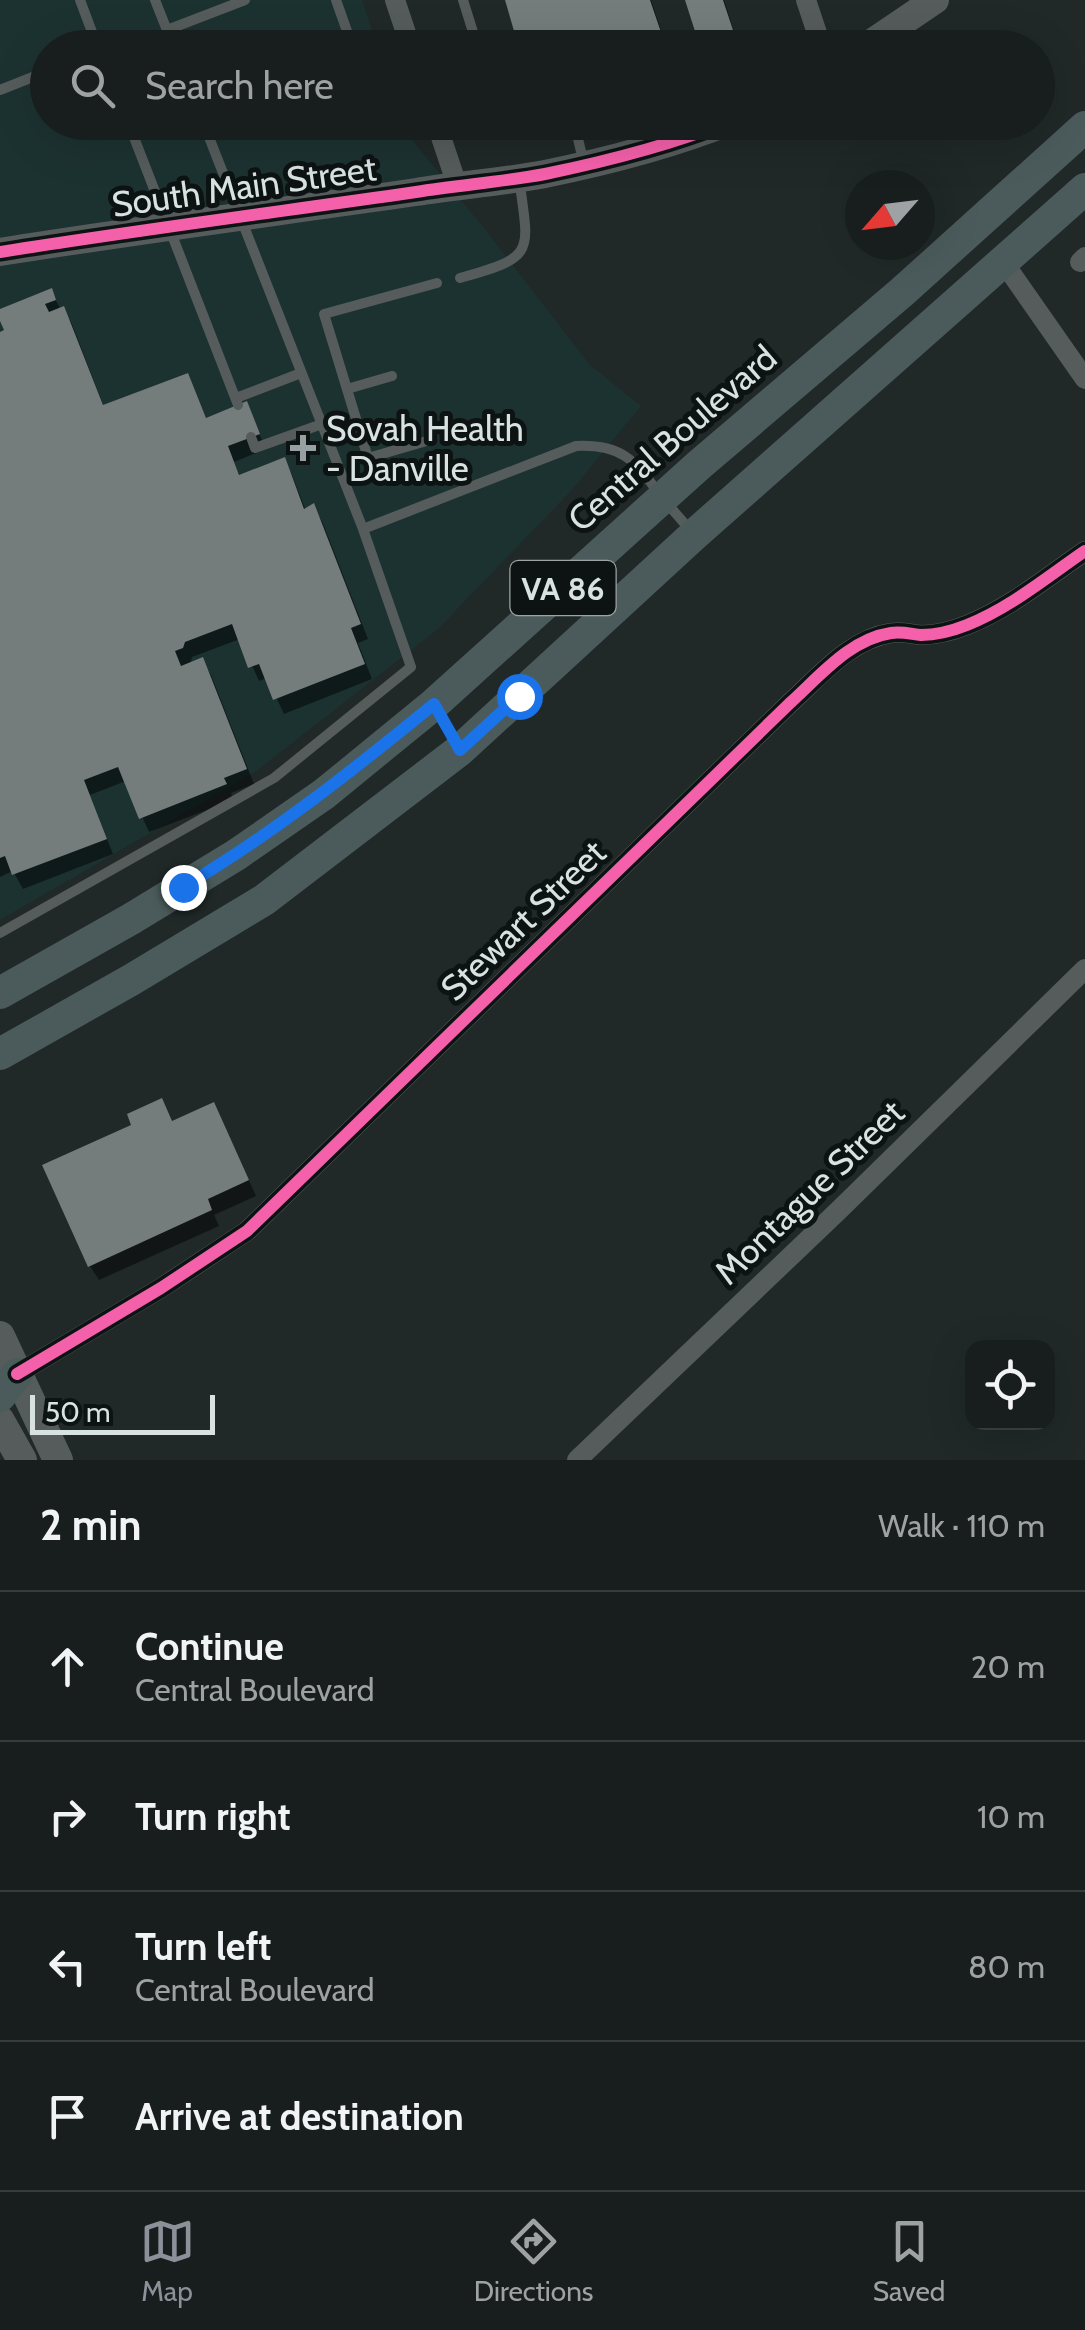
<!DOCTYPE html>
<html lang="en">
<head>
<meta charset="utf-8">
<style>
	body { margin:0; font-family:Cabin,sans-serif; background:#252b2b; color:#f1f3f6 }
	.controls { position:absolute; right:30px; bottom:30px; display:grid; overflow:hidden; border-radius:20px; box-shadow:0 10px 40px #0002 }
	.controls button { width:90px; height:90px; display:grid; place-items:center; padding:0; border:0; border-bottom:2px solid #363c3c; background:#181e1e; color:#f1f3f6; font:50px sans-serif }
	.compass { position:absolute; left:845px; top:170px; width:90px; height:90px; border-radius:50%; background:#181e1e; box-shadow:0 10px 40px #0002; rotate:242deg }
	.scale { position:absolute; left:30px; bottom:25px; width:185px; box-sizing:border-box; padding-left:10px; border:5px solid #d9e2e2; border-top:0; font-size:28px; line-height:35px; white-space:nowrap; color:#d9e2e2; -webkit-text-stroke:8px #0c1312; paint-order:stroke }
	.stop { position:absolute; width:30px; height:30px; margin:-22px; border:8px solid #1a73e8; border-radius:50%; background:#fff }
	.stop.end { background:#1a73e8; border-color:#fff; box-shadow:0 2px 10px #0008 }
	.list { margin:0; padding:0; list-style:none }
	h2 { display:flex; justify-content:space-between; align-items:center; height:130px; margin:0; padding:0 40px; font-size:42px }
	h2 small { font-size:32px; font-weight:400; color:#9fa2a4 }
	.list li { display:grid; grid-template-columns:65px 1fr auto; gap:30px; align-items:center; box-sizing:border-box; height:150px; padding:0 40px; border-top:2px solid #363c3c }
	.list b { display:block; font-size:38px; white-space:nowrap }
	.list p { margin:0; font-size:32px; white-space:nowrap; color:#9fa2a4 }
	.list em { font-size:32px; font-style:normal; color:#9fa2a4 }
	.icon { flex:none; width:55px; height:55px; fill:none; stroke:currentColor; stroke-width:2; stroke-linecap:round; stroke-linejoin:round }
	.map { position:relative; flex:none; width:1085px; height:1460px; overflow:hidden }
	.search { position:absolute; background:#181e1e; box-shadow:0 10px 40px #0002; left:30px; right:30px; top:30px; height:110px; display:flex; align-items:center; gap:25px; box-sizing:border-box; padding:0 35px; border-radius:55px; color:#9fa2a4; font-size:38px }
	.sheet { height:730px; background:#181e1e }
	nav { display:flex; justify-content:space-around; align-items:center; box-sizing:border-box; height:140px; border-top:2px solid #363c3c; background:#181e1e; font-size:28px; color:#9fa2a4 }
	nav a { display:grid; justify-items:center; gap:5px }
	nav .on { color:#8c9099 }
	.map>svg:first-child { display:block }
	.built { fill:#1c3231 }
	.shadow { fill:#0007 }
	.building { fill:#757c7c }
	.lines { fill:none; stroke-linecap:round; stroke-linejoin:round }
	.service { stroke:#565c5c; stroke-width:10 }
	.minor { stroke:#565c5c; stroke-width:20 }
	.tertiary { stroke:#565c5c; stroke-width:28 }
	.secondary { stroke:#565c5c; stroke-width:30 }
	.primary { stroke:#4b5b5b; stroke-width:32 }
	.cycleway-casing { stroke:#0c1312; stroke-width:19 }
	.cycleway { stroke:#f560ab; stroke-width:12 }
	.route { stroke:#1a73e8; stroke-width:12 }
	.poi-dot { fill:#98a1a1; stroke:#0c1312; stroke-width:4 }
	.labels { text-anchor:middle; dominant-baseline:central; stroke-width:10; stroke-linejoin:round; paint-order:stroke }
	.shield { fill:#0c1312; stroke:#9ca4a4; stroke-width:2.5 }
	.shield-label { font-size:32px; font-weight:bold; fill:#d9e2e2 }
	.street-label { font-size:35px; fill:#d9e2e2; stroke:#0c1312 }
	.poi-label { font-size:35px; fill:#d9e2e2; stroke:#0c1312; text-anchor:start }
</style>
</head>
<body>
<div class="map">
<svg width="1085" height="1460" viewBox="0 0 1085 1460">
	<rect width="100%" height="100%" fill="#202828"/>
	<path class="built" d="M 0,0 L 362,0 L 378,47 L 48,48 L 48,122 L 404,123 L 408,135 L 484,228 L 590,365 L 641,406 L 571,491 L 438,629 L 255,772 L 0,920 Z"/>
	<path class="shadow" d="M 508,0 L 651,0 L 667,48 L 529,48 L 517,30 Z
		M 688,0 L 724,0 L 739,47 L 704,48 Z
		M 51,291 L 61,310 L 63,309 L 72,324 L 104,407 L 187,376 L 207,420 L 246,405 L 266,449 L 234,462 L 240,477 L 284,460 L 292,475 L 306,511 L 313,507 L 322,521 L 368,639 L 358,643 L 372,679 L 284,714 L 267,678 L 259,681 L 240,639 L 192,657 L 190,665 L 202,660 L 211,675 L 254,784 L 231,793 L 233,800 L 149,832 L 126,781 L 90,795 L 113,854 L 23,889 L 13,871 L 0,877 L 0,334 L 7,332 L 0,316 L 0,311 Z
		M 221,1120 L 256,1196 L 214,1215 L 219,1226 L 99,1280 L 90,1266 L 173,1123 Z"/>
	<path class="building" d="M 505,0 L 650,0 L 663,38 L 630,48 L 548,48 L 514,31 Z
		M 685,0 L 723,0 L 735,36 L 700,47 Z
		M 52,288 L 56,300 L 45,304 L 49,312 L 64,306 L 103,405 L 188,373 L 206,418 L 247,401 L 260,434 L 228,446 L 239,475 L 285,457 L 304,509 L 314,503 L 361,624 L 351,628 L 365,664 L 273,700 L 259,664 L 248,668 L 232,624 L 185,642 L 183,648 L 175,651 L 181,666 L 203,657 L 247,769 L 224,778 L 227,784 L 139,819 L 118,767 L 84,780 L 107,839 L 12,875 L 5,856 L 0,858 L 0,332 L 4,330 L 0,321 L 0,309 Z
		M 162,1098 L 172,1121 L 214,1102 L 249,1180 L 208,1199 L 212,1210 L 88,1267 L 42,1165 L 131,1125 L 127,1114 Z"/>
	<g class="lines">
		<path class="service" d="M 80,0 L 98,48
			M 155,0 L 174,48
			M 336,0 L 353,48
			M 463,0 L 478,48
			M 167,30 L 245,0
			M 0,90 L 48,71
			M 128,122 L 238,405
			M 574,122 L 584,164
			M 460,278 C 537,257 529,253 519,178
			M 347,389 L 392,376
			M 236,398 L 301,373
			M 251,437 L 255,448 L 322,424
			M 430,440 L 368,458 L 324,314 L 437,283
			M 363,529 L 576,446 C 620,444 635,459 659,494 C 669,506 680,518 690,530
			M 435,708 L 457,745
			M 0,933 L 274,778 L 411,667 L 363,529 L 203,122"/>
		<path class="minor" d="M 395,0 L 411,48
			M 806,0 L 822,48
			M 436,122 L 457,185
			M 1080,262 L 1085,257
			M 1004,263 L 1085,379
			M 17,1374 L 161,1288 L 247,1231 L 790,703 C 820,676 850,639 891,633 C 901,631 911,634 921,635 C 938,635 952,631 967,625 C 1010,608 1047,577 1085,551
			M 577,1460 L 838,1211 L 1085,969"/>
		<path class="tertiary" d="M 864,48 L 935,0
			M 0,252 C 138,230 277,212 416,192 C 459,185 502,182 545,174 C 608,161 668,146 728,122"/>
		<path class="secondary" d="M 0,1336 L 58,1460
			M 0,1421 L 22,1460"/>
		<path class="primary" d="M 0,993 L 131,919 L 236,855 L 324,794 L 433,705 L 699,465 L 902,292 L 1085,127
			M 0,1054 L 131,980 L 264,900 L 460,750 L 694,535 L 1085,189
			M 0,1396 L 17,1374"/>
		<defs>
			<path id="cycleway" d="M 0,252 C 138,230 277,212 416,192 C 459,185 502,182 545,174 C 608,161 668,146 728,122
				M 17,1374 L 161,1288 L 247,1231 L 790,703 C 820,676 850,639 891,633 C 901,631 911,634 921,635 C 938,635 952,631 967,625 C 1010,608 1047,577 1085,551"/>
		</defs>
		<use href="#cycleway" class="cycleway-casing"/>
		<use href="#cycleway" class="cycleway"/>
	</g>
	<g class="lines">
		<path class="route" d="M 183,887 C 274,833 352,771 434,704 L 460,750 L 519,696"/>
	</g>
	<path class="poi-dot" d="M298 433h10v10h10v10h-10v10h-10v-10h-10v-10h10z"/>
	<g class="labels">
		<rect class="shield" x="510.5" y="561" width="105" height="54" rx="8"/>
		<g class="shield-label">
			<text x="563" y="588">VA 86</text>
		</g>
		<g class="street-label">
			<text transform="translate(244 186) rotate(-8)">South Main Street</text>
			<text transform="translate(672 438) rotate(-41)">Central Boulevard</text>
			<text transform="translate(523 920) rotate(-44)">Stewart Street</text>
			<text transform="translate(809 1192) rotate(-44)">Montague Street</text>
		</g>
		<g class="poi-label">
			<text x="326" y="428">Sovah Health<tspan x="326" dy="40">- Danville</tspan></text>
		</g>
	</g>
</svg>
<div class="controls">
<button><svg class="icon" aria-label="locate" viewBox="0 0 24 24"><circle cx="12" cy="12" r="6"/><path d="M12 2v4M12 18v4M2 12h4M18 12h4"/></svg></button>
</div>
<svg class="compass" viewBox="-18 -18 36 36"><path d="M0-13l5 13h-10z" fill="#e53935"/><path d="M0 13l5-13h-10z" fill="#9fa2a4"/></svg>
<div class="scale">50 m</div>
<div class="stop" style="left:519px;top:696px"></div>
<div class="stop end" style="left:183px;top:887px"></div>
<div class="search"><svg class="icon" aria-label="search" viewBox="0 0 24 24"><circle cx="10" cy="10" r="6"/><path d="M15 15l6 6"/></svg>Search here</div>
</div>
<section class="sheet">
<h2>2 min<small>Walk · 110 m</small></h2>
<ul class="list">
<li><svg class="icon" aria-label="ahead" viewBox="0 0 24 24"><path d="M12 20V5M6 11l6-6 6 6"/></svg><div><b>Continue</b><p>Central Boulevard</p></div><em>20 m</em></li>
<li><svg class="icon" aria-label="right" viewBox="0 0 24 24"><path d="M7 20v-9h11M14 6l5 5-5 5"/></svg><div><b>Turn right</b></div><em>10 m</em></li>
<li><svg class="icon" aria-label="left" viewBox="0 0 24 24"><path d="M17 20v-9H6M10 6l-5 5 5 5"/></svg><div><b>Turn left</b><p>Central Boulevard</p></div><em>80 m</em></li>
<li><svg class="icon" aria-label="arrive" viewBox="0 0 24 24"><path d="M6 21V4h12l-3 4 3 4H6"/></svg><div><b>Arrive at destination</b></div></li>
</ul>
</section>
<nav>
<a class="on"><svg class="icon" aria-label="map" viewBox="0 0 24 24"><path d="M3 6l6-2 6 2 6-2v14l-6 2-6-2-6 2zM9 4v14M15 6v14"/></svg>Map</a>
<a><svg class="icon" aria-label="directions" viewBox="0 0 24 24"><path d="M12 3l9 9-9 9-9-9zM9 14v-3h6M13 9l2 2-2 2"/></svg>Directions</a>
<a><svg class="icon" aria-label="saved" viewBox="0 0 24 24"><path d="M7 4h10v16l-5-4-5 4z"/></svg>Saved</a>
</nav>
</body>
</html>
